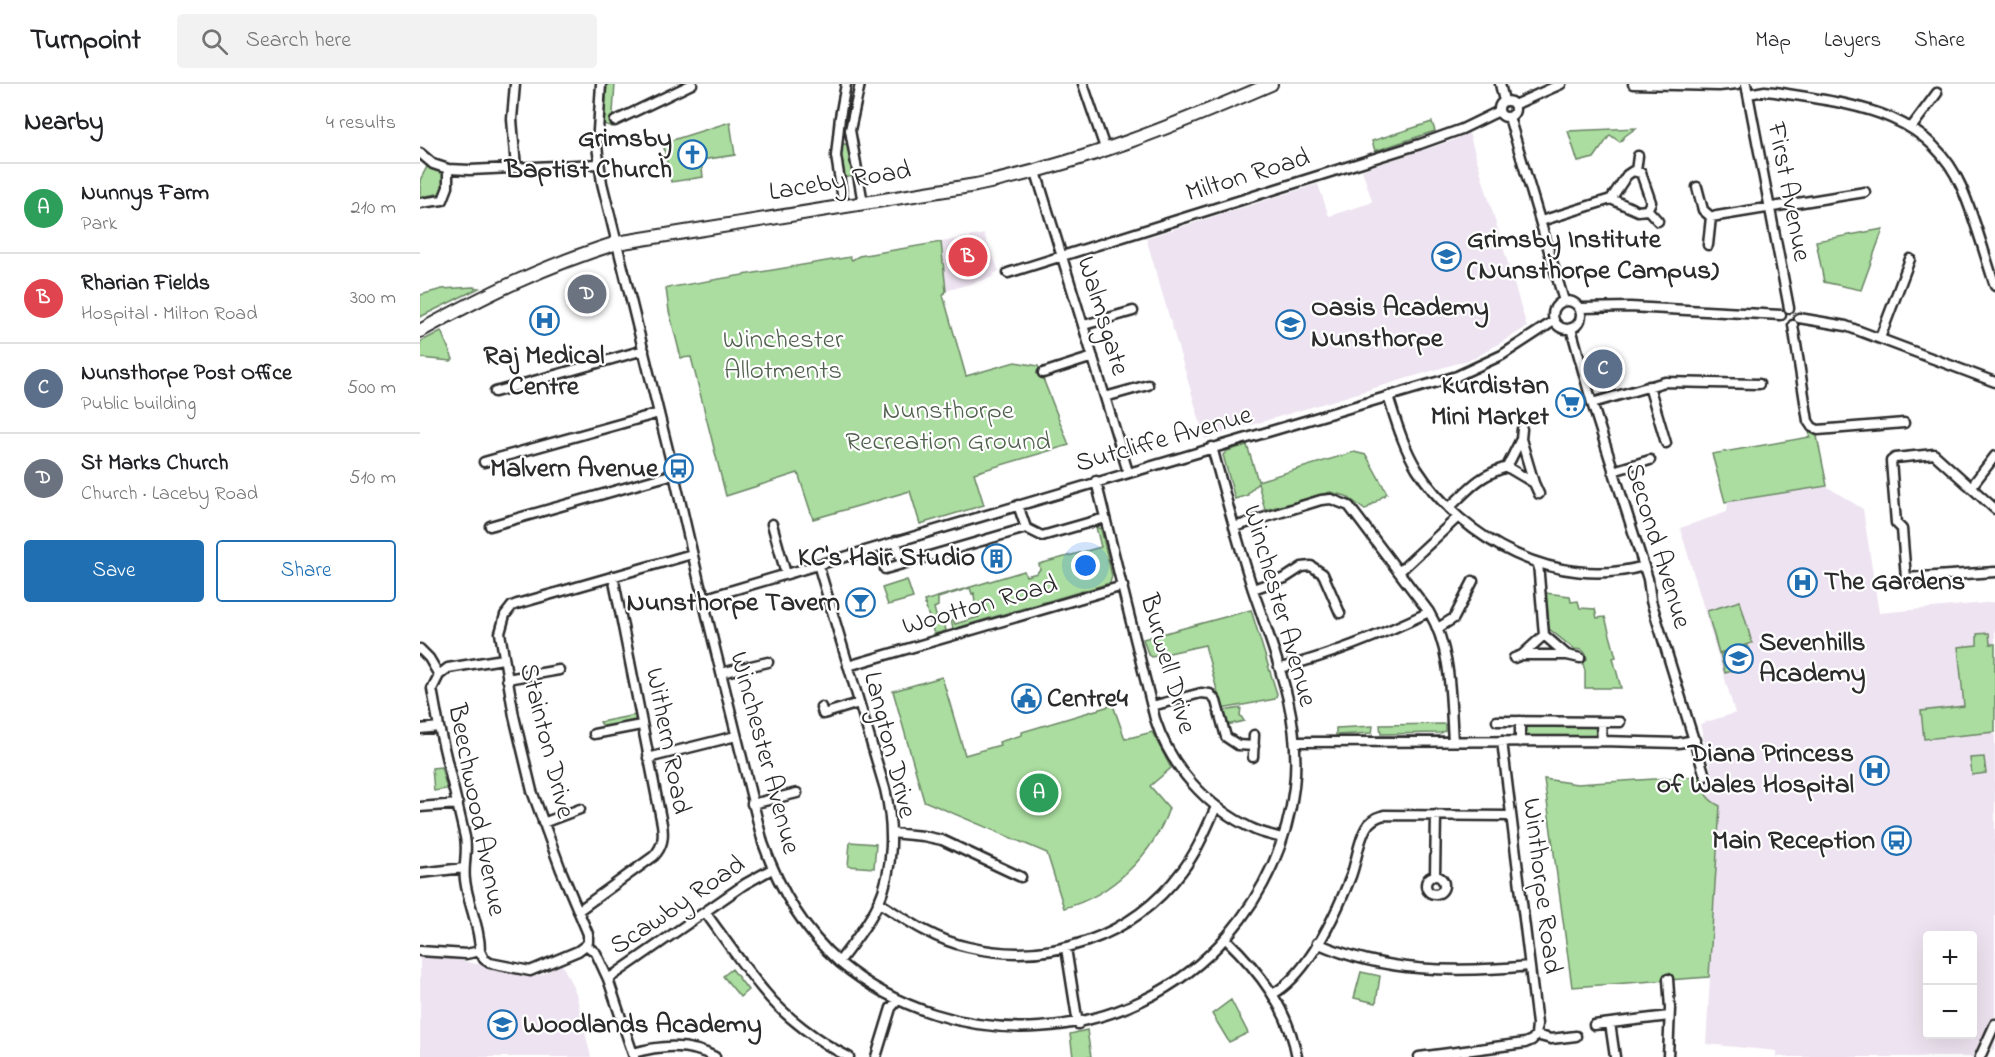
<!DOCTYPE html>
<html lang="en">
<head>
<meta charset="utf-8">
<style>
	body { margin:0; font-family:"Indie Flower",sans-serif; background:#f2f2f2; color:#202124 }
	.controls { position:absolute; right:18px; bottom:18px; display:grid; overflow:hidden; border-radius:6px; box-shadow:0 6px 24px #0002 }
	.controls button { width:54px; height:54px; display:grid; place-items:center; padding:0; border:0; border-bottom:2px solid #e0e0e0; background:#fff; color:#202124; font:30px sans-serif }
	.you { position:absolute; left:666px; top:482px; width:21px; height:21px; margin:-15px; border:4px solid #fff; border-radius:50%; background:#1a73e8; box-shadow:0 0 0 9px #1a73e833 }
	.badge { display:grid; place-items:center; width:39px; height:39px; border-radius:50%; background:#1f6fb2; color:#fff; font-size:20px; font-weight:700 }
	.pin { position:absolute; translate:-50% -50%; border:3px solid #fff; box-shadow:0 2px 6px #0006 }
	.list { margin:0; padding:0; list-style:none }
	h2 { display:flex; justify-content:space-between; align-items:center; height:78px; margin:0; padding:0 24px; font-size:26px }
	h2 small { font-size:20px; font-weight:400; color:#757577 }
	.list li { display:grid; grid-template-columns:39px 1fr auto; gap:18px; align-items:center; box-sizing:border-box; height:90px; padding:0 24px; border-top:2px solid #e0e0e0 }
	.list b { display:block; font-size:22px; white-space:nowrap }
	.list p { margin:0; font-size:20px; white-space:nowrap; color:#757577 }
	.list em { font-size:20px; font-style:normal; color:#757577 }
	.actions { display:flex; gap:12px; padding:18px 24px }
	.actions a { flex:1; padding:14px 0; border:2px solid #1f6fb2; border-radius:6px; text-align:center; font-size:21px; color:#1f6fb2 }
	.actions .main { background:#1f6fb2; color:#fff }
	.icon { flex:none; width:33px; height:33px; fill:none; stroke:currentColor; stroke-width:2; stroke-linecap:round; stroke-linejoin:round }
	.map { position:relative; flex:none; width:1575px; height:973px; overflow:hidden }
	header { display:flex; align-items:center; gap:36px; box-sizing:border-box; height:84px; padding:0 30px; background:#fff; border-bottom:2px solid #e0e0e0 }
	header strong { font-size:28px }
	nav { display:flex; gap:33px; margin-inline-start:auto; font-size:21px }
	.search { width:420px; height:54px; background:#f2f2f2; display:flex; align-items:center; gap:15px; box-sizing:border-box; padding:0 21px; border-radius:6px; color:#757577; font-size:22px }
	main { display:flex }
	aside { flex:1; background:#fff }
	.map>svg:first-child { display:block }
	.built { fill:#eee4f1; fill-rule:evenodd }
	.green { fill:#aadd9f; stroke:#6a8465; stroke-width:1.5 }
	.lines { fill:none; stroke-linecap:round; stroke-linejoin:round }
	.minor-casing { stroke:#2b2b2b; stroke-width:13 }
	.highway-casing { stroke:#2b2b2b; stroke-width:16 }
	.minor { stroke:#fff; stroke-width:8 }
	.highway { stroke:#fff; stroke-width:12 }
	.labels { text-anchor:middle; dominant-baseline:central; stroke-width:4.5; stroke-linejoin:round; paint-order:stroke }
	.poi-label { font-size:27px; font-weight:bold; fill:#2b2b2b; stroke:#fff; text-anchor:end }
	.street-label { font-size:27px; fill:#2b2b2b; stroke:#fff }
	.park-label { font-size:27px; fill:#51604e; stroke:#fff }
</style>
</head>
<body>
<header>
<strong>Turnpoint</strong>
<div class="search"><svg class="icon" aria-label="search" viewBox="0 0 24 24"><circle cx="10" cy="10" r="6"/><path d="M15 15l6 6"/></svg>Search here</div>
<nav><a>Map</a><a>Layers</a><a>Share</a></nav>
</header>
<main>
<aside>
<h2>Nearby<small>4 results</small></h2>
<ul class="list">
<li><span class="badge" style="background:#2e9e5b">A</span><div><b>Nunnys Farm</b><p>Park</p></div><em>210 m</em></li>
<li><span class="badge" style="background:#e0444e">B</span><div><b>Rharian Fields</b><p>Hospital · Milton Road</p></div><em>300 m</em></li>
<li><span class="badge" style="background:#5c6f8a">C</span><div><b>Nunsthorpe Post Office</b><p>Public building</p></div><em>500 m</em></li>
<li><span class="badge" style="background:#6b7280">D</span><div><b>St Marks Church</b><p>Church · Laceby Road</p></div><em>510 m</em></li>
</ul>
<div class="actions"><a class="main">Save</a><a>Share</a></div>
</aside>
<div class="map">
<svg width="1575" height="973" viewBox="0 0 1575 973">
	<rect width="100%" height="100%" fill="#fff"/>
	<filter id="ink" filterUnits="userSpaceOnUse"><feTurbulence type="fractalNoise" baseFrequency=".0167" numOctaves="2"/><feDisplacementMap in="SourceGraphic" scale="12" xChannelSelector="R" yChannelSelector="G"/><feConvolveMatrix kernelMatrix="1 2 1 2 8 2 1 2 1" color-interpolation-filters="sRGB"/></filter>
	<g filter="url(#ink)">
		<path class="built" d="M 1049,49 L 1107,243 L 1055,274 L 785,355 L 726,154 L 898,100 L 909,132 L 950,119 L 952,117 L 942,86 L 1031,57 Z
			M 564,150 L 579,187 L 574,190 L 573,193 L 526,207 L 521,158 Z
			M 1406,402 L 1443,425 L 1459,529 L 1575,518 L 1575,966 L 1565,965 L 1561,973 L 1356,973 L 1356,967 L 1286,960 L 1300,723 L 1292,718 L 1285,710 L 1281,700 L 1280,692 L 1292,689 L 1280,640 L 1315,629 L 1260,444 L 1307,428 L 1308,417 ZM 1508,852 L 1552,852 L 1552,950 L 1508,950 Z
			M 0,871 L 22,873 L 57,880 L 107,893 L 121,891 L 142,880 L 156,909 L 171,973 L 0,973 Z"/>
		<path class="green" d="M 187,0 L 195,0 L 192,43 L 184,40 Z
			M 310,38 L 315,71 L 281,76 L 283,93 L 251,98 L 243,59 Z
			M 1012,38 L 1015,47 L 955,67 L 952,57 Z
			M 1216,44 L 1205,52 L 1200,58 L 1190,51 L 1174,74 L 1158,78 L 1148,47 Z
			M 421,60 L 429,60 L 435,92 L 423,94 L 420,71 Z
			M 8,81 L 25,88 L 26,98 L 22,109 L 0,113 L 0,96 Z
			M 1463,145 L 1441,206 L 1404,198 L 1396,157 Z
			M 521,158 L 526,207 L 523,211 L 546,292 L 595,278 L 618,282 L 649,361 L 554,389 L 564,421 L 500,440 L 490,407 L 393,435 L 378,389 L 306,412 L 271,273 L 261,274 L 249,227 L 246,204 L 430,173 L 432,176 L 439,172 Z
			M 53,203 L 59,204 L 0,233 L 0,211 L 22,205 Z
			M 21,247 L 33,275 L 31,277 L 0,274 L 0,258 Z
			M 1389,347 L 1397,352 L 1407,402 L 1305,418 L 1292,370 L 1390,353 Z
			M 827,361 L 838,397 L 934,368 L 946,371 L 967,409 L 945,426 L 926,412 L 910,408 L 845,426 L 838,399 L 828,409 L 828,411 L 815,415 L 803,371 L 807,367 Z
			M 676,443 L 681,445 L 692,492 L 690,499 L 533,545 L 531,536 L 533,535 L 535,540 L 559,533 L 558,528 L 560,527 L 558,520 L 555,521 L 554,509 L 552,510 L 550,504 L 518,514 L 518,522 L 514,524 L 518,539 L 524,538 L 526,547 L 514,550 L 504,517 L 604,487 L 606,492 L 617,489 L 620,485 L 619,480 L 681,463 Z
			M 487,496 L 493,514 L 468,521 L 462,504 Z
			M 1125,509 L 1150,512 L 1151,518 L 1158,517 L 1160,524 L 1175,525 L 1177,534 L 1185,533 L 1196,573 L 1193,574 L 1201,604 L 1165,604 L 1165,587 L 1163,580 L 1167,575 L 1166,570 L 1162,566 L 1154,565 L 1128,544 Z
			M 1320,517 L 1332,559 L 1299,569 L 1287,527 Z
			M 831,526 L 857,610 L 855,615 L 802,625 L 785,561 L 732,573 L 728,570 L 723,555 Z
			M 1569,549 L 1570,560 L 1575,560 L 1575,648 L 1504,655 L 1501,627 L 1544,622 L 1538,563 L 1557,561 L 1557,550 Z
			M 1328,562 L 1333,581 L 1305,589 L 1300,570 Z
			M 522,593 L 545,671 L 580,661 L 579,658 L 602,651 L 602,648 L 693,621 L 705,655 L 732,648 L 751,684 L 730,702 L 749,724 C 734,770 691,812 644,824 L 627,769 L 504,717 L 473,607 Z
			M 821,624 L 820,631 L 824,637 L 807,641 L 803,627 Z
			M 216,631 L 217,636 L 212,640 L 184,644 L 180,638 Z
			M 1025,640 L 1025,647 L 1021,649 L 961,650 L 960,641 Z
			M 1106,641 L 1172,641 L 1175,643 L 1177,649 L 1173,654 L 1107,654 L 1104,651 L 1104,643 Z
			M 953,642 L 952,649 L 916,651 L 916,644 Z
			M 1564,673 L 1566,689 L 1552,691 L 1550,674 Z
			M 21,683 L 27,705 L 14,707 L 12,684 Z
			M 1280,692 C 1282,707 1287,716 1300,722 L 1289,893 L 1152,903 L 1124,695 L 1157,700 Z
			M 430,758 L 456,760 L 454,784 L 428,782 Z
			M 312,885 L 328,906 L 320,913 L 303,892 Z
			M 941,888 L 960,892 L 956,919 L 934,914 Z
			M 811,916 L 828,949 L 809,958 L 792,930 Z
			M 667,946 L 671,973 L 653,973 L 650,950 Z"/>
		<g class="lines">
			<defs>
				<path id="minor" d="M 95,0 L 92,35 L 96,84
					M 181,0 L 177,62 L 182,99 L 254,390 L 280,502 L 286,514 L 285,523 L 288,536 L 343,759 C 359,804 383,846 419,878 C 533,973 710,965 808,851 C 844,809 868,757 874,703 C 882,633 855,570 833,506 C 818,459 805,411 792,363
					M 440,0 L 430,46 L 443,119
					M 663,0 L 685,64
					M 1080,0 L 1084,17
					M 1213,0 L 1299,2 L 1317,0
					M 1326,0 L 1369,224
					M 1328,10 L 1345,7 L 1355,8 C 1428,20 1507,25 1541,102 C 1555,134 1564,169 1575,202
					M1079 25a8 8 0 1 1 16 0a8 8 0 1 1-16 0Z
					M 1094,21 L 1141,0
					M 1089,33 L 1144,217
					M 195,37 L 272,0
					M 1491,44 L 1517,9
					M 0,69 L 13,80 L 28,85 L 50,86 L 178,80
					M 1213,87 L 1221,89 L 1231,118 L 1227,126 L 1218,127 L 1191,115 L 1207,91 Z
					M 1216,87 L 1218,72
					M 616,88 L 708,388
					M 1277,103 L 1283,126 L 1291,133 L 1288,161
					M 0,119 L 23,116 L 28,103 L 28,85
					M 424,122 L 416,72 L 420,33 L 426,0
					M 1228,126 L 1238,137
					M 1291,133 L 1445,108
					M 1121,137 L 1191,115
					M 588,189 L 1000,60 L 1042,45 L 1079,27
					M1133 231a14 14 0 1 1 28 0a14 14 0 1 1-28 0Z
					M 1160,224 L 1210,223 L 1361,231
					M 1379,234 L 1426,242 L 1575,298
					M 664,241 L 713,227
					M 1373,241 L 1388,337 L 1392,343 L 1398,346 L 1484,339
					M 1151,244 L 1172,319 L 1228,495 L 1231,517 L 1285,692
					M 1460,254 L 1490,175
					M 623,289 L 673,273
					M 1229,302 L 1246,359
					M 75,308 L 224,266
					M 968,312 C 976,337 983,362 997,385 C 1043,457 1138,507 1224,482
					M 685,313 L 728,301
					M 1172,319 L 1245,298 L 1339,300
					M 1101,355 L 1114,399 L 1119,410
					M 64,378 L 239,329
					M 1087,383 L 1114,399
					M 1193,387 L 1230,376
					M 676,397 L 735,635 C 750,682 787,723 831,744 C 840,749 852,751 862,754
					M 1551,403 L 1575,372
					M 598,421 L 606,444
					M 1029,424 C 1050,404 1058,392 1087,383 L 1101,355 L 1102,345
					M 1575,425 L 1514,370 L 1475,374 L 1471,377 L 1476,439 L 1482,445 L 1486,494 L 1575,488
					M 352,440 L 366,490
					M 70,442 L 254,390
					M 814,443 L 901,416 L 911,415 L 929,422 L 1009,528 C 1032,566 1030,614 1033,657
					M 476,457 L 482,480
					M 1118,479 L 1124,551 L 1147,571 L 1160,574
					M 398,480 L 465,705 C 474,742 474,785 458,820 C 448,841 433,859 419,878
					M 465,485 L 606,444 L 622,452 L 685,434
					M 979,488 L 1038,433
					M 833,505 L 865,494 L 882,483 L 891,482 L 903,490 L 920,529
					M 286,514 L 1037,292 L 1082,271 L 1134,237
					M 1018,544 L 1034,534 L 1053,497
					M 0,565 L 9,574 L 19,591
					M 1102,571 L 1124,551
					M 1094,574 L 1102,571 L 1147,571
					M 428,582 L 703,502
					M 861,584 C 914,570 959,552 1009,528
					M 301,589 L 348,578
					M 87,595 L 139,586
					M 732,622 L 781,609 L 790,610 L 796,617 L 806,653 L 818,661 L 834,662
					M 401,623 L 403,630 L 439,619
					M 1077,637 L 1200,638
					M 1181,639 L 1182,657
					M 0,645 L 19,643
					M 174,650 L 221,641
					M 1082,657 L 1117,940 L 1116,951
					M 875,658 L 1182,657 L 1258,659 L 1275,656
					M 1100,658 L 1100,637
					M 833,673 L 834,651
					M 228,674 L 316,652
					M 332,720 L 377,709
					M 0,723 L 38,720
					M 123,739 L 160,725
					M 471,749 L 503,752 L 522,756 L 601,793
					M 0,789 L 44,784
					M1006 801a9 9 0 1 1 18 0a9 9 0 1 1-18 0Z
					M 1015,792 L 1016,731
					M 458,818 C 486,836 515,856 548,863 C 629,882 712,854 762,787 C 777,768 786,745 796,723
					M 158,827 L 234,772 C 243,762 244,753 242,740 L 193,492
					M 285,828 C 304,854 323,882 344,907 C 364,932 400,959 429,973
					M 805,854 C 840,888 868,924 877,973
					M 897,859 C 964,889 1037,889 1109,882
					M 646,864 L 658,940
					M 0,867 L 46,870 L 60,867 L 64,875 L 70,879 L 110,887 L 158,867 L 166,861
					M 60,867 C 60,842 48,821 45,796 C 43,782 48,768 45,753 L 19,643 L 12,605 L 19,591 L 28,584 L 83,575
					M 188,895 L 325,800 L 352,785
					M 1248,895 L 1250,924 L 1248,973
					M 853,910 C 889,889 916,830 931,792 C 937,776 938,758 946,744 C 950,736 957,733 964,731 L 1091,732
					M 1190,939 L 1195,973
					M 1174,941 L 1249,932
					M 213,969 C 241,961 268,959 295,973
					M 214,973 L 188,895 L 176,869 L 166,861 L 168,858 L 168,850 L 141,786 L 112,707 L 94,632 L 80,549 L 85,531 L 92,522 L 97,520 L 272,470
					M 456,973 L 471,924 L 477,917
					M 999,973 L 1105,959 L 1112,956 L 1116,951 L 1131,955 L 1156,952
					M 1560,973 L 1575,940"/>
				<path id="highway" d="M 0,247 C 65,211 126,181 197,159 L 556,101 C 658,81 756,41 851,0"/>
			</defs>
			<use href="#minor" class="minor-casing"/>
			<use href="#highway" class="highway-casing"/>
			<use href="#minor" class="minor"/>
			<use href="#highway" class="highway"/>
		</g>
	</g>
	<defs>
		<symbol id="church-ring" viewBox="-11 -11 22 22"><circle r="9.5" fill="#fff" stroke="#1f6fb2" stroke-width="1.5"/><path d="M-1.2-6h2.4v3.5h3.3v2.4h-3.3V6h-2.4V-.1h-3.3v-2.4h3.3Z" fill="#1f6fb2"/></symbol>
		<symbol id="university-ring" viewBox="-11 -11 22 22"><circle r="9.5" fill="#fff" stroke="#1f6fb2" stroke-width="1.5"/><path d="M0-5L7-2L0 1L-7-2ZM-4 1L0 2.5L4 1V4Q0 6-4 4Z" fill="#1f6fb2"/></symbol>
		<symbol id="hospital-ring" viewBox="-11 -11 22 22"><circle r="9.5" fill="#fff" stroke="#1f6fb2" stroke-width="1.5"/><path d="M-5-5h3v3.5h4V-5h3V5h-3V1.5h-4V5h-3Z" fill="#1f6fb2"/></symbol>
		<symbol id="school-ring" viewBox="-11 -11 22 22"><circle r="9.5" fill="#fff" stroke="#1f6fb2" stroke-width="1.5"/><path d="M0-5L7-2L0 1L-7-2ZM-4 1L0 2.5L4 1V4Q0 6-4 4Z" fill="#1f6fb2"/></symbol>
		<symbol id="supermarket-ring" viewBox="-11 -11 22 22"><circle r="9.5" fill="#fff" stroke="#1f6fb2" stroke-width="1.5"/><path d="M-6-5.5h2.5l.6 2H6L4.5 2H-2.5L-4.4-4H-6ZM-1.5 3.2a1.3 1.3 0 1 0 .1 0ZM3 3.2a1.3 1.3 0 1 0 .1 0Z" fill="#1f6fb2"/></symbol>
		<symbol id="bus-ring" viewBox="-11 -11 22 22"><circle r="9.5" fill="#fff" stroke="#1f6fb2" stroke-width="1.5"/><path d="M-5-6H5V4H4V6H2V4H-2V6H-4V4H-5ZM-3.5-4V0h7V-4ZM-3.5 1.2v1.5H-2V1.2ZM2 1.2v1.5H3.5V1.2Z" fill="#1f6fb2"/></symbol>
		<symbol id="building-ring" viewBox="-11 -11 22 22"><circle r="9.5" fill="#fff" stroke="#1f6fb2" stroke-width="1.5"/><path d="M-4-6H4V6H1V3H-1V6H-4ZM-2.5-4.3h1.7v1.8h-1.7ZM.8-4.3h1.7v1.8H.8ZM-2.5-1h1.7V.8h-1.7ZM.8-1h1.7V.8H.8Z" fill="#1f6fb2"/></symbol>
		<symbol id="bar-ring" viewBox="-11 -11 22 22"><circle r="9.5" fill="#fff" stroke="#1f6fb2" stroke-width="1.5"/><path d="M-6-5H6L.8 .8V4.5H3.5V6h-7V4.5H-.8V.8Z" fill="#1f6fb2"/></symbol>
		<symbol id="civic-ring" viewBox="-11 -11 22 22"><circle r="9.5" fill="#fff" stroke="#1f6fb2" stroke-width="1.5"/><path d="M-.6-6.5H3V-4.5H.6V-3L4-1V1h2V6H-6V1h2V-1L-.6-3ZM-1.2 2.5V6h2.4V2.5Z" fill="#1f6fb2"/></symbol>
	</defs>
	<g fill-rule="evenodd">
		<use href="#church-ring" x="256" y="54" width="33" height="33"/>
		<use href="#university-ring" x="1010" y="156" width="33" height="33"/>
		<use href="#hospital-ring" x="108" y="220" width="33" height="33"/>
		<use href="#school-ring" x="854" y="224" width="33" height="33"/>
		<use href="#supermarket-ring" x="1134" y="302" width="33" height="33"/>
		<use href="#bus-ring" x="242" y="368" width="33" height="33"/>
		<use href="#building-ring" x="560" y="458" width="33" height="33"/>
		<use href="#hospital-ring" x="1366" y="482" width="33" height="33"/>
		<use href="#bar-ring" x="424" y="502" width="33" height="33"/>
		<use href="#school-ring" x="1302" y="558" width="33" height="33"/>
		<use href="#civic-ring" x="590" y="598" width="33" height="33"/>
		<use href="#hospital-ring" x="1438" y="670" width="33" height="33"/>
		<use href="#bus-ring" x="1460" y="740" width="33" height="33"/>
		<use href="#school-ring" x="66" y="924" width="33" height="33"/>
	</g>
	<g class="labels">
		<g class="poi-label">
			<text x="252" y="55">Grimsby<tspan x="252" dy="31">Baptist Church</tspan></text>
			<text x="1047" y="156" text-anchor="start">Grimsby Institute<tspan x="1047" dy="31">(Nunsthorpe Campus)</tspan></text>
			<text x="891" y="224" text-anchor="start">Oasis Academy<tspan x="891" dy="31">Nunsthorpe</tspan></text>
			<text x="124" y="272" text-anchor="middle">Raj Medical<tspan x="124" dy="31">Centre</tspan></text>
			<text x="1129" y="302">Kurdistan<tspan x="1129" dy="31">Mini Market</tspan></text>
			<text x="238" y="385">Malvern Avenue</text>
			<text x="555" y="474">KC's Hair Studio</text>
			<text x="1404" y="498" text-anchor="start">The Gardens</text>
			<text x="420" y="519">Nunsthorpe Tavern</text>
			<text x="1339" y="559" text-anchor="start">Sevenhills<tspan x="1339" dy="31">Academy</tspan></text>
			<text x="627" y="615" text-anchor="start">Centre4</text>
			<text x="1434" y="670">Diana Princess<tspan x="1434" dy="31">of Wales Hospital</tspan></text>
			<text x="1455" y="757">Main Reception</text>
			<text x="103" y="941" text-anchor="start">Woodlands Academy</text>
		</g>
		<g class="street-label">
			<text transform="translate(828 92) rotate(-17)">Milton Road</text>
			<text transform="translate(420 98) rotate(-9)">Laceby Road</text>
			<text transform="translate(1368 108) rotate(79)">First Avenue</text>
			<text transform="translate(682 232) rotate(73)">Walmsgate</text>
			<text transform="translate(744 356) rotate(-16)">Sutcliffe Avenue</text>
			<text transform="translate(1237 462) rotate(73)">Second Avenue</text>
			<text transform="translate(560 522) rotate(-16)">Wootton Road</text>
			<text transform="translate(859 522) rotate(74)">Winchester Avenue</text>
			<text transform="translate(747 580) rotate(74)">Burwell Drive</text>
			<text transform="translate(126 657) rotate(76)">Stainton Drive</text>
			<text transform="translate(247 657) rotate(79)">Withern Road</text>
			<text transform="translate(469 661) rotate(76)">Langton Drive</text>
			<text transform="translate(344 669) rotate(75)">Winchester Avenue</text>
			<text transform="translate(56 726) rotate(79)">Beechwood Avenue</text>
			<text transform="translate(1121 802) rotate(83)">Winthorpe Road</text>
			<text transform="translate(258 822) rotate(-34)">Scawby Road</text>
		</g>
		<g class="park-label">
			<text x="363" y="256">Winchester<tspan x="363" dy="31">Allotments</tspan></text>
			<text x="528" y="327">Nunsthorpe<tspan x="528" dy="31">Recreation Ground</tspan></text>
		</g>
	</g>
</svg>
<div class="controls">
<button>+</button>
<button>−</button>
</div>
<div class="you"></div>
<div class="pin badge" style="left:619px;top:709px;background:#2e9e5b">A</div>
<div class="pin badge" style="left:548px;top:173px;background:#e0444e">B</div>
<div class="pin badge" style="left:1183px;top:285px;background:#5c6f8a">C</div>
<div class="pin badge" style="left:167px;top:210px;background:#6b7280">D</div>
</div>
</main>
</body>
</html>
